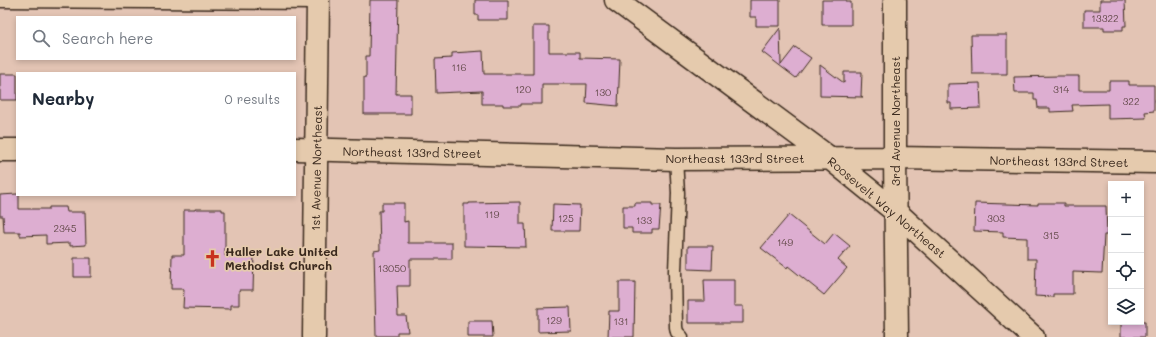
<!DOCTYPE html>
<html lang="en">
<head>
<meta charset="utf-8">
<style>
	body { margin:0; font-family:Mali,sans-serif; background:#f2f2f3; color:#1f2937 }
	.controls { position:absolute; right:12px; bottom:12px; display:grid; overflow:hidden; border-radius:0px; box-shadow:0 2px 6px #0003 }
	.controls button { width:36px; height:36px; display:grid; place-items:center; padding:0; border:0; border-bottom:1px solid #e0e1e3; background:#fff; color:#1f2937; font:20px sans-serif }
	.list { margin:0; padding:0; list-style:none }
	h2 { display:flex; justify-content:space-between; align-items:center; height:52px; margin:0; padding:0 16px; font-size:17px }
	h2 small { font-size:13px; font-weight:400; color:#747a83 }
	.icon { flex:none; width:22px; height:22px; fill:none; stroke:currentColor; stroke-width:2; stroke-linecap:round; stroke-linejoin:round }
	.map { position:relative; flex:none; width:1156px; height:337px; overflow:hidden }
	.search { position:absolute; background:#fff; box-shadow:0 2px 6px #0003; left:16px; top:16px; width:280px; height:44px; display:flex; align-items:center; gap:10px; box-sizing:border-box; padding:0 14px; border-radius:0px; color:#747a83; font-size:15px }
	.panel { position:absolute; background:#fff; box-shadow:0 2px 6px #0003; left:16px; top:72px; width:280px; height:124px; border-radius:0px }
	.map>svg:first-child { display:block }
	.building { fill:#ddaed1; stroke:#3b2a1e }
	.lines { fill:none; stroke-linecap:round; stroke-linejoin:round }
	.service-casing { stroke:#3b2a1e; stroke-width:15 }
	.minor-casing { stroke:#3b2a1e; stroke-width:25 }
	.tertiary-casing { stroke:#3b2a1e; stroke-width:25 }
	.service { stroke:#e5caad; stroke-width:12 }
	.minor { stroke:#e5caad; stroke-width:22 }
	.tertiary { stroke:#e5caad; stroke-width:22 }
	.labels { text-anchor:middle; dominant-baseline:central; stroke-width:3.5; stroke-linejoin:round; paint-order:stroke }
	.number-label { font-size:10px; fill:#644b4b }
	.street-label { font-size:12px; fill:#3b2a1e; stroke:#e5caad }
	.poi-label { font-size:12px; font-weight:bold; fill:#3b2a1e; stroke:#e5caad; text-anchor:start }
</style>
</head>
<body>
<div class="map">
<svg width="1156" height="337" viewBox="0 0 1156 337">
	<rect width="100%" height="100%" fill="#e3c4b4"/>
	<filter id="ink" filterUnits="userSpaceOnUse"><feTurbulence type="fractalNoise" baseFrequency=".025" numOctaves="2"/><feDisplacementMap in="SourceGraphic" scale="8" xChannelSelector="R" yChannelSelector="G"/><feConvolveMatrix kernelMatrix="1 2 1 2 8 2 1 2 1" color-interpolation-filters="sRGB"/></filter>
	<g filter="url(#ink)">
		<path class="building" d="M 370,0 L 398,0 L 396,94 L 411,94 L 411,114 L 364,114 L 364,77 L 366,77 L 366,56 L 369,56 Z
			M 475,0 L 508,0 L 508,20 L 478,20 L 478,15 L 475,15 Z
			M 750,0 L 780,0 L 780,26 L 756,26 L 756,17 L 750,17 Z
			M 822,0 L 847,0 L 847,2 L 851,2 L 851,25 L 822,25 Z
			M 1100,0 L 1125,0 L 1126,26 L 1123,26 L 1123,30 L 1104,30 L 1104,27 L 1084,27 L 1084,10 L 1100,10 Z
			M 533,26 L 549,26 L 549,52 L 580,52 L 580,58 L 620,59 L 618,106 L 586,103 L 587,84 L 542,84 L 542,104 L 521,104 L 521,106 L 503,106 L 503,104 L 482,104 L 482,91 L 436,93 L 435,59 L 452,58 L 452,53 L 483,51 L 484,74 L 533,74 Z
			M 780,28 L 781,65 L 795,47 L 811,58 L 796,78 L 762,52 Z
			M 971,35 L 1007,35 L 1007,74 L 972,74 Z
			M 820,65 L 844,83 L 844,72 L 862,72 L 861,96 L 863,97 L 820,96 Z
			M 0,74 L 17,74 L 17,100 L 0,100 Z
			M 1059,76 L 1079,76 L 1079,90 L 1109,90 L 1109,81 L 1129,81 L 1129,85 L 1154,85 L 1154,111 L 1145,112 L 1146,118 L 1108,119 L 1108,104 L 1072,105 L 1073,111 L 1050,112 L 1050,108 L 1038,108 L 1037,100 L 1034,100 L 1034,93 L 1015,93 L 1014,77 Z
			M 980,83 L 981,108 L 951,109 L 951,103 L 948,103 L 948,84 Z
			M 17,194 L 19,195 L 19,209 L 49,209 L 49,207 L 66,207 L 67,212 L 85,212 L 86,245 L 70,246 L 70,243 L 46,244 L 46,235 L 20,236 L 20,232 L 4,232 L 3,216 L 0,216 L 0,195 Z
			M 520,202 L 520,224 L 525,224 L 526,247 L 464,246 L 464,204 L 469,204 L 469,203 Z
			M 382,203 L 404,203 L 404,222 L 408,221 L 408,243 L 452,243 L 452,259 L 410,259 L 410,286 L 397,286 L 398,316 L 406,316 L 408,332 L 397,332 L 397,336 L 376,336 L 374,251 L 380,250 L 379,211 L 382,211 Z
			M 635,203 L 652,203 L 652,205 L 661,205 L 659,229 L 652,229 L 652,233 L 632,233 L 632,228 L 623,228 L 623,206 L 635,206 Z
			M 975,203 L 1038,205 L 1038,203 L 1064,203 L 1064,206 L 1106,206 L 1107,235 L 1104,235 L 1102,273 L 1073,272 L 1073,294 L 1053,294 L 1053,297 L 1035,296 L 1036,259 L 1027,259 L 1027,238 L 1003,237 L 1003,232 L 974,231 Z
			M 553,204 L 580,205 L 579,231 L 552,231 Z
			M 195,209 L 222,209 L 222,211 L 225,211 L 225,256 L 254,256 L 253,290 L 239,290 L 239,305 L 231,305 L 231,309 L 183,308 L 184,289 L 171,289 L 172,255 L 184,255 L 184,210 L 195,210 Z
			M 789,215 L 825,244 L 834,233 L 850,246 L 838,260 L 847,268 L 824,295 L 788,266 L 787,268 L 761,248 Z
			M 688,246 L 713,246 L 712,270 L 688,269 Z
			M 74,258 L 91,258 L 91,277 L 74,277 Z
			M 704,280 L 734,280 L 734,306 L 743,306 L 743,323 L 688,323 L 688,301 L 705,301 Z
			M 619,282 L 635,282 L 634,337 L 608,337 L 609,311 L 619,311 Z
			M 570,307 L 571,331 L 538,332 L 538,308 Z
			M 468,321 L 492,321 L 493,337 L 468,337 Z
			M 1121,322 L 1145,322 L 1145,337 L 1121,337 Z"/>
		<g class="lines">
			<defs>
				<path id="service" d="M 0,1 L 318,3
					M 676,159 L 678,193 L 675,271 L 676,327 L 677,332 L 682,337"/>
				<path id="minor" d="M 616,0 L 831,159 L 895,211 L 1033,337
					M 895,0 L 895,158 L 897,337
					M 295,149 L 676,159 L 895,158 L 1155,162
					M 0,150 L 17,150"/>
				<path id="tertiary" d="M 314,337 L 318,0"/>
			</defs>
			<use href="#service" class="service-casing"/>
			<use href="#minor" class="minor-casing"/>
			<use href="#tertiary" class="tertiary-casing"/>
			<use href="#service" class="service"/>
			<use href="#minor" class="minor"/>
			<use href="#tertiary" class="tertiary"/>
		</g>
	</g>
	<defs>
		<symbol id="church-bare" viewBox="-9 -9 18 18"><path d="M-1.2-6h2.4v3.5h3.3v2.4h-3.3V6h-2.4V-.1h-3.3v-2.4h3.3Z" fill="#c8321e" stroke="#e5caad" stroke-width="2.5" paint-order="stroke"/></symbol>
	</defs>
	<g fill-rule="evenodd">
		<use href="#church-bare" x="200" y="246" width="25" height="25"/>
	</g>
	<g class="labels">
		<g class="number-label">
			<text x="1105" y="18">13322</text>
			<text x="459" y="67">116</text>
			<text x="523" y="89">120</text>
			<text x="1061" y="89">314</text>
			<text x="603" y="92">130</text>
			<text x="1131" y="101">322</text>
			<text x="492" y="214">119</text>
			<text x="566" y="218">125</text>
			<text x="996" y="218">303</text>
			<text x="644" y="220">133</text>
			<text x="65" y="228">2345</text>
			<text x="1051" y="235">315</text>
			<text x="785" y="242">149</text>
			<text x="392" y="268">13050</text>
			<text x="554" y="320">129</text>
			<text x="621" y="321">131</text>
		</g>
		<g class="street-label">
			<text transform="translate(895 121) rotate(-90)">3rd Avenue Northeast</text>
			<text transform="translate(412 152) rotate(1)">Northeast 133rd Street</text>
			<text x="735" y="158">Northeast 133rd Street</text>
			<text transform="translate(1059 161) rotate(1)">Northeast 133rd Street</text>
			<text transform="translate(316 168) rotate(-89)">1st Avenue Northeast</text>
			<text transform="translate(887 207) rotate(40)">Roosevelt Way Northeast</text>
		</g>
		<g class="poi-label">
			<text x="225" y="251">Haller Lake United<tspan x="225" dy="14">Methodist Church</tspan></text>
		</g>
	</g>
</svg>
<div class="controls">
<button>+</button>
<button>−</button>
<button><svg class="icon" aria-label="locate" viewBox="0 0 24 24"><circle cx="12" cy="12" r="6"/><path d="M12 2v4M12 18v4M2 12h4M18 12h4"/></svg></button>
<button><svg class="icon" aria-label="layers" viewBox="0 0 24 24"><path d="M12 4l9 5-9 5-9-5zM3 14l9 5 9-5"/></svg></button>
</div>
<div class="search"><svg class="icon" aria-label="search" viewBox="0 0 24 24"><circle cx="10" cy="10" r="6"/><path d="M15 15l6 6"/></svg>Search here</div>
<section class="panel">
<h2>Nearby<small>0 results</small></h2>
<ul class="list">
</ul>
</section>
</div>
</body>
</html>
